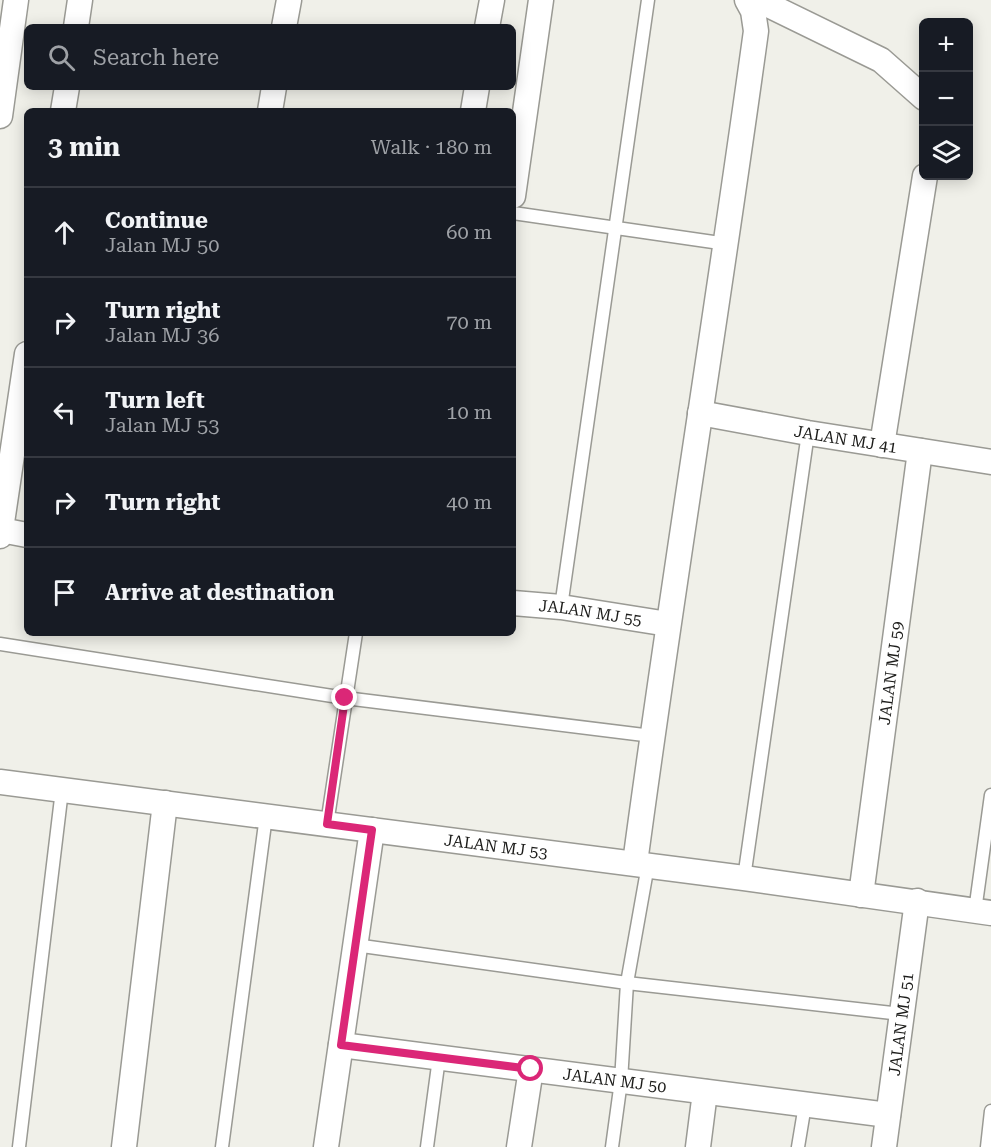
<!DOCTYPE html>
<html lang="en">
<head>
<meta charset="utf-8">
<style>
	body { margin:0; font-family:"Roboto Serif",serif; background:#20242c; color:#f1f3f6 }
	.controls { position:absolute; right:18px; top:18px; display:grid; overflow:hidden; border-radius:9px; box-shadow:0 3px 15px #0003 }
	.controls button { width:54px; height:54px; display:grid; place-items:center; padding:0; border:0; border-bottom:2px solid #363941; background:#171b24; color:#f1f3f6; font:30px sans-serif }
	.stop { position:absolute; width:18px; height:18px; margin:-14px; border:4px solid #db2777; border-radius:50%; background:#fff }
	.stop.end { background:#db2777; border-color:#fff; box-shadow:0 2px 6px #0008 }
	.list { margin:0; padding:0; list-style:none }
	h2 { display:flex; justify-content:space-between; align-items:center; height:78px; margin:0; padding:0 24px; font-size:26px }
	h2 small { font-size:20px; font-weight:400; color:#9ea1a6 }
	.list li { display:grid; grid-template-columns:39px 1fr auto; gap:18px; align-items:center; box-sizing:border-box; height:90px; padding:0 24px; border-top:2px solid #363941 }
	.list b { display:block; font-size:22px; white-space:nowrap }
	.list p { margin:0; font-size:20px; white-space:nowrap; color:#9ea1a6 }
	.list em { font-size:20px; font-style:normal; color:#9ea1a6 }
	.icon { flex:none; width:33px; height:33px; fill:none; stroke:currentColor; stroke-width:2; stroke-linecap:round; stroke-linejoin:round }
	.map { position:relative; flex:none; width:991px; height:1147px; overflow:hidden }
	.search { position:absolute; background:#171b24; box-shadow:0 3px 15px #0003; left:24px; top:24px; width:492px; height:66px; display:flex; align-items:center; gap:15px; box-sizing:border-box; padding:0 21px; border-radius:9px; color:#9ea1a6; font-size:22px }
	.panel { position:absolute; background:#171b24; box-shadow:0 3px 15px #0003; left:24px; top:108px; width:492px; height:528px; border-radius:9px }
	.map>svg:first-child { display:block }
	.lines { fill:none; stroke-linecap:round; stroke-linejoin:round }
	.service-casing { stroke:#9a9a94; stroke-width:15 }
	.minor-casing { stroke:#9a9a94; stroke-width:27 }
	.service { stroke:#fff; stroke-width:12 }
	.minor { stroke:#fff; stroke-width:24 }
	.route { stroke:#db2777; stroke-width:8 }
	.labels { text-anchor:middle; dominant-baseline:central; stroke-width:6; stroke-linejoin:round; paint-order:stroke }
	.street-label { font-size:16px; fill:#1c1c1a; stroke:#fdfef6 }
</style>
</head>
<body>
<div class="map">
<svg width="991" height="1147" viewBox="0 0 991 1147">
	<rect width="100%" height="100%" fill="#f0f0e9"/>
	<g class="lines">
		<defs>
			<path id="service" d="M 513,213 L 727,244
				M 561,607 L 648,0
				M 0,644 L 345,698 L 652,736
				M 327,824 L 356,633
				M 744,878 L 808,433
				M 975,911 L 991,795
				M 355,945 L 627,983 L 901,1014
				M 19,1147 L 62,790
				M 222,1147 L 266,816
				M 427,1147 L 439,1058
				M 612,1147 L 621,1081 L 627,983 L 648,865
				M 798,1147 L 805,1105
				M 987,1147 L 991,1111"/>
			<g id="minor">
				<path d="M 758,0 L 881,60 L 924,98"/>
				<path d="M 76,27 L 80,0"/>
				<path d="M 284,27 L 289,0"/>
				<path d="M 487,27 L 492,0"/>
				<path d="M 63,111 L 67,87"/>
				<path d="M 270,111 L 274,87"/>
				<path d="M 473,111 L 477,87"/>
				<path d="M 0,116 L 16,0"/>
				<path d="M 513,196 L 541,0"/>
				<path id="s1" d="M 700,413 L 808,433 L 991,462"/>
				<path d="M 882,445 L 925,176"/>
				<path d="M 1,530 L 27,535"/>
				<path d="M 0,536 L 27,354"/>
				<path id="s2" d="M 513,603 L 561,607 L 668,624"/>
				<path id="s3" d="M 0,782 L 744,878 L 991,913"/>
				<path d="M 635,863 C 672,586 718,309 756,31 L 753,11 L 747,0"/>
				<path id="s4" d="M 861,895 L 920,451"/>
				<path id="s5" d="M 341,1045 L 888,1115"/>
				<path d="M 124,1147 L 165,803"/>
				<path d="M 326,1147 L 372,830"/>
				<path d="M 519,1147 L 531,1069"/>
				<path d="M 698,1147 L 705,1092"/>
				<path id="s6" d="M 884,1147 L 917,901"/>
			</g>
		</defs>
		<use href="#service" class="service-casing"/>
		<use href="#minor" class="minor-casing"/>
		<use href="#service" class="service"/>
		<use href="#minor" class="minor"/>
	</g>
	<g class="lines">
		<path class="route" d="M 345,698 L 327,824 L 372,830 L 341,1045 L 531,1069"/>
	</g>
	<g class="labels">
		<g class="street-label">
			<text stroke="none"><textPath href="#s1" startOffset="148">JALAN MJ 41</textPath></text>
			<text stroke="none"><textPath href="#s2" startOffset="78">JALAN MJ 55</textPath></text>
			<text stroke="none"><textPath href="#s4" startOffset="224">JALAN MJ 59</textPath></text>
			<text stroke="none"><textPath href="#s3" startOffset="500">JALAN MJ 53</textPath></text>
			<text stroke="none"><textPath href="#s6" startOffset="124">JALAN MJ 51</textPath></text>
			<text stroke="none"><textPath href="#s5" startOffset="276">JALAN MJ 50</textPath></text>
		</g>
	</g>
</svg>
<div class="controls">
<button>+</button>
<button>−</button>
<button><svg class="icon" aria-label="layers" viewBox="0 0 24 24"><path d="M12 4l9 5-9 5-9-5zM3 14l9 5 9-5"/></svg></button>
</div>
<div class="stop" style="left:531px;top:1069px"></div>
<div class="stop end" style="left:345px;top:698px"></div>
<div class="search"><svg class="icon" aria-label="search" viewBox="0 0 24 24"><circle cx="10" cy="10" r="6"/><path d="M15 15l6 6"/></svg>Search here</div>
<section class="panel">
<h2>3 min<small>Walk · 180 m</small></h2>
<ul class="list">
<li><svg class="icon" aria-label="ahead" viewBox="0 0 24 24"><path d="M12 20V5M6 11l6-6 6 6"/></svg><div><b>Continue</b><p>Jalan MJ 50</p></div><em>60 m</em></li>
<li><svg class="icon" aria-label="right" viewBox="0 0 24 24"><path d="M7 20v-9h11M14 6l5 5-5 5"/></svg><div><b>Turn right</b><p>Jalan MJ 36</p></div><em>70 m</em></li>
<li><svg class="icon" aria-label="left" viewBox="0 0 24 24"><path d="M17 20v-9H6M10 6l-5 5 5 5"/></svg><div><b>Turn left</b><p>Jalan MJ 53</p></div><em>10 m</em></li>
<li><svg class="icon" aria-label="right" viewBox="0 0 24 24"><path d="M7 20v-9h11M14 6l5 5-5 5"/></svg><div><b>Turn right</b></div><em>40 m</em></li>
<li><svg class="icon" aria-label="arrive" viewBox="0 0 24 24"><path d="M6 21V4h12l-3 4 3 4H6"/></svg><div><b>Arrive at destination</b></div></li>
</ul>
</section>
</div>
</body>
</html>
